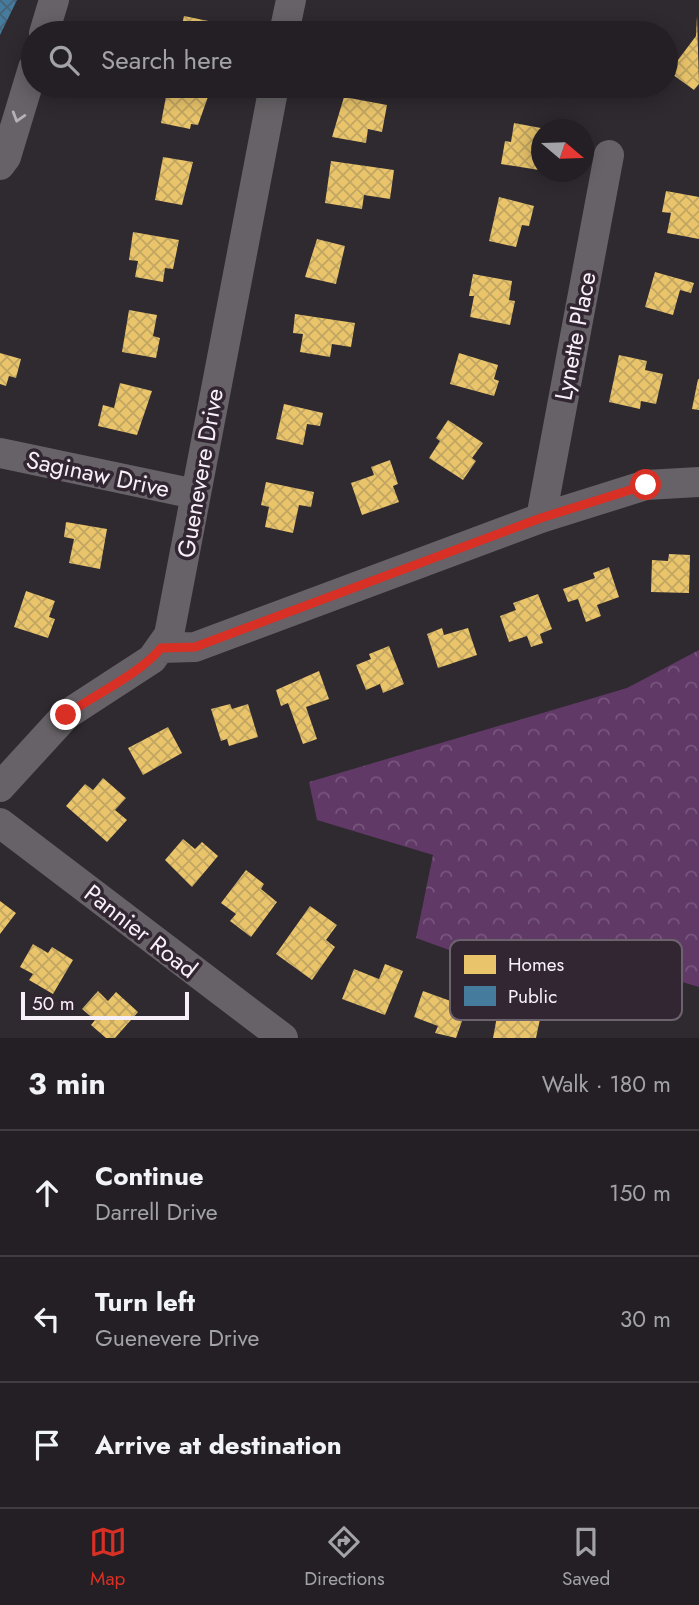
<!DOCTYPE html>
<html lang="en">
<head>
<meta charset="utf-8">
<style>
	body { margin:0; font-family:Jost,sans-serif; background:#2f2c31; color:#f1f3f6 }
	.compass { position:absolute; left:531px; top:119px; width:63px; height:63px; border-radius:50%; background:#231f24; box-shadow:0 4px 18px #0003; rotate:109deg }
	.scale { position:absolute; left:21px; bottom:18px; width:168px; box-sizing:border-box; padding-left:7px; border:4px solid #f7f0f9; border-top:0; font-size:19px; line-height:24px; white-space:nowrap; color:#f7f0f9; -webkit-text-stroke:5px #322633; paint-order:stroke }
	.stop { position:absolute; width:21px; height:21px; margin:-16px; border:5px solid #d93025; border-radius:50%; background:#fff }
	.stop.end { background:#d93025; border-color:#fff; box-shadow:0 2px 7px #0008 }
	.list { margin:0; padding:0; list-style:none }
	h2 { display:flex; justify-content:space-between; align-items:center; height:91px; margin:0; padding:0 28px; font-size:30px }
	h2 small { font-size:23px; font-weight:400; color:#a3a2a6 }
	.list li { display:grid; grid-template-columns:46px 1fr auto; gap:21px; align-items:center; box-sizing:border-box; height:126px; padding:0 28px; border-top:2px solid #403d41 }
	.list b { display:block; font-size:26px; white-space:nowrap }
	.list p { margin:0; font-size:23px; white-space:nowrap; color:#a3a2a6 }
	.list em { font-size:23px; font-style:normal; color:#a3a2a6 }
	.icon { flex:none; width:38px; height:38px; fill:none; stroke:currentColor; stroke-width:2; stroke-linecap:round; stroke-linejoin:round }
	.map { position:relative; flex:none; width:699px; height:1038px; overflow:hidden }
	.search { position:absolute; background:#231f24; box-shadow:0 4px 18px #0003; left:21px; right:21px; top:21px; height:77px; display:flex; align-items:center; gap:18px; box-sizing:border-box; padding:0 24px; border-radius:38px; color:#a3a2a6; font-size:26px }
	.sheet { height:469px; background:#231f24 }
	nav { display:flex; justify-content:space-around; align-items:center; box-sizing:border-box; height:98px; border-top:2px solid #403d41; background:#231f24; font-size:19px; color:#a3a2a6 }
	nav a { display:grid; justify-items:center; gap:4px }
	nav .on { color:#d93025 }
	.map>svg:first-child { display:block }
	.forest { fill:url(#forest-crowns) }
	.homes { fill:url(#homes-cross-hatch) }
	.public { fill:url(#public-cross-hatch) }
	.lines { fill:none; stroke-linecap:round; stroke-linejoin:round }
	.minor { stroke:#666267; stroke-width:30 }
	.oneway { stroke:#b6b0b7 }
	.route { stroke:#d93025; stroke-width:9 }
	.labels { text-anchor:middle; dominant-baseline:central; stroke-width:7; stroke-linejoin:round; paint-order:stroke }
	.street-label { font-size:24px; fill:#f7f0f9; stroke:#322633 }
	.key { fill:#322633; stroke:#6d636e; stroke-width:2 }
	.key-label { font-size:19px; fill:#f7f0f9 }
</style>
</head>
<body>
<div class="map">
<svg width="699" height="1038" viewBox="0 0 699 1038">
	<defs>
		<pattern id="forest-crowns" width="20" height="18" patternUnits="userSpaceOnUse" patternTransform="scale(1.75)"><rect width="20" height="18" fill="#603966"/><path d="M2 6a3 3 0 1 1 6 0M12 15a3 3 0 1 1 6 0" fill="none" stroke="#78567d"/></pattern>
		<pattern id="homes-cross-hatch" width="8" height="8" patternUnits="userSpaceOnUse" patternTransform="scale(1.75)"><rect width="8" height="8" fill="#e9c46a"/><path d="M0 0l8 8M0 8l8-8" fill="none" stroke="#c1a562"/></pattern>
		<pattern id="public-cross-hatch" width="8" height="8" patternUnits="userSpaceOnUse" patternTransform="scale(1.75)"><rect width="8" height="8" fill="#457b9d"/><path d="M0 0l8 8M0 8l8-8" fill="none" stroke="#476478"/></pattern>
	</defs>
	<rect width="100%" height="100%" fill="#2f2930"/>
	<path class="forest" d="M 699,650 L 699,987 L 628,966 L 613,1009 L 416,938 L 433,855 L 317,820 L 309,782 L 627,688 Z"/>
	<path class="homes" d="M 184,16 L 223,24 L 221,33 L 180,33 Z
		M 697,16 L 699,84 L 694,90 L 669,72 L 696,36 Z
		M 168,86 L 209,94 L 198,125 L 191,124 L 190,129 L 161,123 Z
		M 344,97 L 387,105 L 382,132 L 368,129 L 366,143 L 332,137 Z
		M 514,123 L 541,128 L 539,170 L 501,164 L 505,141 L 511,142 Z
		M 163,157 L 193,162 L 182,205 L 155,200 Z
		M 331,161 L 394,170 L 390,199 L 364,195 L 362,209 L 325,203 Z
		M 666,191 L 699,197 L 699,239 L 667,233 L 671,213 L 662,212 Z
		M 499,197 L 534,206 L 529,226 L 522,225 L 516,247 L 489,241 Z
		M 133,232 L 179,240 L 173,269 L 165,268 L 163,282 L 135,277 L 138,261 L 129,260 Z
		M 317,239 L 345,246 L 336,284 L 305,277 Z
		M 655,272 L 694,283 L 691,293 L 680,290 L 673,315 L 645,307 Z
		M 473,274 L 512,281 L 509,300 L 515,301 L 510,325 L 470,317 L 474,296 L 469,296 Z
		M 129,310 L 157,315 L 153,336 L 160,338 L 156,358 L 122,352 Z
		M 295,314 L 355,323 L 351,347 L 332,344 L 330,357 L 300,352 L 303,334 L 293,333 Z
		M 0,353 L 21,359 L 16,378 L 9,376 L 6,386 L 0,384 Z
		M 459,353 L 498,365 L 494,379 L 499,381 L 494,396 L 450,384 Z
		M 619,355 L 647,361 L 645,370 L 663,374 L 656,404 L 641,401 L 640,409 L 609,402 Z
		M 698,379 L 699,379 L 699,410 L 692,409 Z
		M 120,383 L 152,391 L 137,435 L 98,426 L 103,405 L 114,408 Z
		M 284,404 L 323,413 L 320,426 L 307,424 L 303,445 L 276,439 Z
		M 448,420 L 483,443 L 472,458 L 476,461 L 463,480 L 429,458 L 440,441 L 436,438 Z
		M 390,460 L 398,484 L 393,486 L 399,502 L 362,515 L 351,483 L 374,475 L 371,467 Z
		M 266,482 L 314,492 L 311,507 L 299,505 L 293,533 L 265,527 L 269,507 L 261,505 Z
		M 66,522 L 107,529 L 100,569 L 69,563 L 74,539 L 64,537 Z
		M 669,554 L 690,555 L 689,593 L 651,592 L 652,560 L 668,561 Z
		M 609,567 L 619,597 L 597,605 L 601,616 L 586,622 L 578,599 L 568,602 L 563,589 L 595,578 L 593,573 Z
		M 26,591 L 55,601 L 49,617 L 55,619 L 48,638 L 14,627 Z
		M 538,594 L 552,629 L 540,634 L 543,643 L 531,647 L 527,636 L 509,642 L 500,616 L 516,610 L 513,603 Z
		M 442,628 L 444,635 L 468,628 L 477,655 L 438,668 L 427,634 Z
		M 389,646 L 404,684 L 383,693 L 380,684 L 366,690 L 356,665 L 371,659 L 369,654 Z
		M 319,671 L 329,699 L 306,707 L 317,739 L 303,744 L 288,703 L 281,706 L 276,690 Z
		M 230,704 L 232,709 L 248,704 L 258,737 L 229,746 L 227,739 L 221,741 L 211,709 Z
		M 168,727 L 182,753 L 143,775 L 128,748 Z
		M 103,778 L 126,798 L 115,810 L 127,820 L 107,842 L 66,806 L 85,784 L 93,790 Z
		M 183,839 L 195,849 L 202,842 L 218,856 L 192,887 L 165,860 Z
		M 246,870 L 264,884 L 261,889 L 277,902 L 251,937 L 230,921 L 236,914 L 221,903 Z
		M 0,901 L 16,913 L 0,934 Z
		M 310,906 L 337,925 L 326,940 L 335,947 L 312,980 L 276,954 Z
		M 33,944 L 48,953 L 52,947 L 73,960 L 53,994 L 29,980 L 33,974 L 20,967 Z
		M 385,964 L 403,971 L 385,1015 L 342,999 L 354,969 L 379,979 Z
		M 98,991 L 108,1001 L 116,992 L 138,1012 L 115,1038 L 106,1038 L 91,1025 L 95,1020 L 82,1009 Z
		M 423,991 L 467,1007 L 456,1038 L 435,1033 L 438,1026 L 414,1017 Z
		M 498,1011 L 540,1019 L 536,1038 L 493,1038 Z"/>
	<path class="public" d="M 0,0 L 17,0 L 0,35 Z"/>
	<g class="lines">
		<path class="minor" d="M 44,33 L 54,0
			M 284,33 L 291,0
			M 0,165 L 6,157 L 33,68
			M 0,453 L 195,494
			M 541,518 L 609,155
			M 161,648 L 195,647 L 541,518 L 646,485 L 699,482
			M 0,787 L 66,715 L 152,659 L 169,635 L 274,86
			M 0,823 L 283,1038"/>
	</g>
	<defs><path id="oneway-chevron" d="M-2-3.5L2.5 0L-2 3.5" fill="none" stroke-width="1.6" stroke-linecap="round" stroke-linejoin="round" transform="scale(1.75)"/></defs>
	<use class="oneway" href="#oneway-chevron" transform="translate(18 117) rotate(107)"/>
	<g class="lines">
		<path class="route" d="M 66,715 C 95,694 140,674 161,648 L 195,647 L 541,518 L 646,485"/>
	</g>
	<g class="labels">
		<g class="street-label">
			<text transform="translate(575 336) rotate(-79)">Lynette Place</text>
			<text transform="translate(200 473) rotate(-80)">Guenevere Drive</text>
			<text transform="translate(98 474) rotate(12)">Saginaw Drive</text>
			<text transform="translate(141 931) rotate(38)">Pannier Road</text>
		</g>
	</g>
	<rect x="450" y="940" width="232" height="80" rx="10" class="key"/>
	<rect x="464" y="955" width="32" height="19" fill="#e9c46a"/>
	<rect x="464" y="986" width="32" height="20" fill="#457b9d"/>
	<g class="key-label">
		<text x="508" y="971">Homes</text>
		<text x="508" y="1003">Public</text>
	</g>
</svg>
<svg class="compass" viewBox="-18 -18 36 36"><path d="M0-13l5 13h-10z" fill="#e53935"/><path d="M0 13l5-13h-10z" fill="#a3a2a6"/></svg>
<div class="scale">50 m</div>
<div class="stop" style="left:646px;top:485px"></div>
<div class="stop end" style="left:66px;top:715px"></div>
<div class="search"><svg class="icon" aria-label="search" viewBox="0 0 24 24"><circle cx="10" cy="10" r="6"/><path d="M15 15l6 6"/></svg>Search here</div>
</div>
<section class="sheet">
<h2>3 min<small>Walk · 180 m</small></h2>
<ul class="list">
<li><svg class="icon" aria-label="ahead" viewBox="0 0 24 24"><path d="M12 20V5M6 11l6-6 6 6"/></svg><div><b>Continue</b><p>Darrell Drive</p></div><em>150 m</em></li>
<li><svg class="icon" aria-label="left" viewBox="0 0 24 24"><path d="M17 20v-9H6M10 6l-5 5 5 5"/></svg><div><b>Turn left</b><p>Guenevere Drive</p></div><em>30 m</em></li>
<li><svg class="icon" aria-label="arrive" viewBox="0 0 24 24"><path d="M6 21V4h12l-3 4 3 4H6"/></svg><div><b>Arrive at destination</b></div></li>
</ul>
</section>
<nav>
<a class="on"><svg class="icon" aria-label="map" viewBox="0 0 24 24"><path d="M3 6l6-2 6 2 6-2v14l-6 2-6-2-6 2zM9 4v14M15 6v14"/></svg>Map</a>
<a><svg class="icon" aria-label="directions" viewBox="0 0 24 24"><path d="M12 3l9 9-9 9-9-9zM9 14v-3h6M13 9l2 2-2 2"/></svg>Directions</a>
<a><svg class="icon" aria-label="saved" viewBox="0 0 24 24"><path d="M7 4h10v16l-5-4-5 4z"/></svg>Saved</a>
</nav>
</body>
</html>
